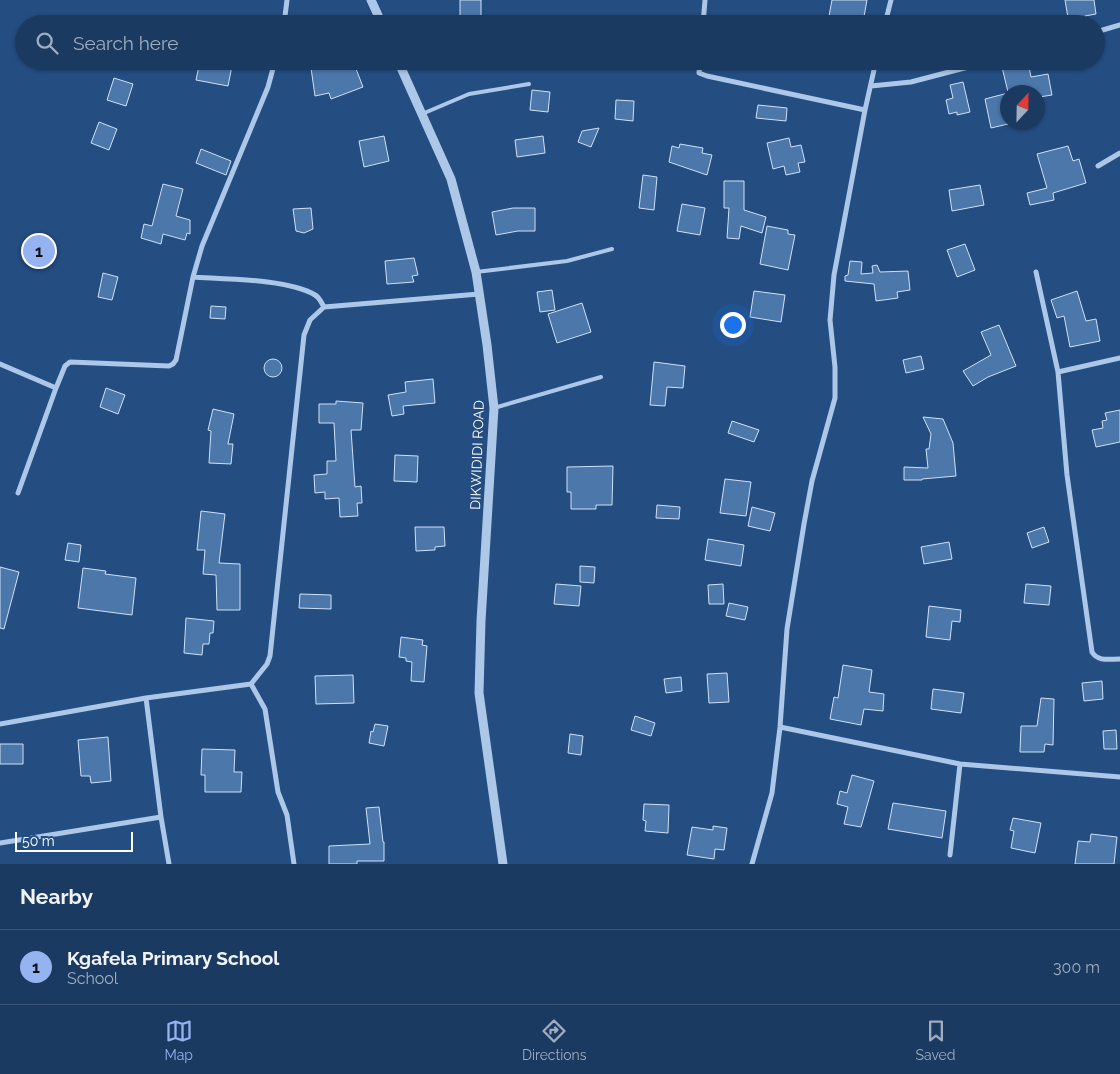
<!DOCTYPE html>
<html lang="en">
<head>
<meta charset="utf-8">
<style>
	body { margin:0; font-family:Raleway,sans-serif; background:#28456b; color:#f1f3f6 }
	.compass { position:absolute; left:1000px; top:85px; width:45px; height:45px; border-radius:50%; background:#1b3a62; box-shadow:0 1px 4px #0004; rotate:22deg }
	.scale { position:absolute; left:15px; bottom:12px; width:118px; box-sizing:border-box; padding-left:5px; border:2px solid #fff; border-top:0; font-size:14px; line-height:18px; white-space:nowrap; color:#fff; -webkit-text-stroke:4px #244d82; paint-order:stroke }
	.you { position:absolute; left:732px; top:324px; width:18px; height:18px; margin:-12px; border:4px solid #fff; border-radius:50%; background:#1a73e8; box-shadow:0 0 0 8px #1a73e833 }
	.badge { display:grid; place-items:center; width:32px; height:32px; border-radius:50%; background:#95b2f1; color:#111; font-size:16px; font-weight:700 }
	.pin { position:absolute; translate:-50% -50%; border:2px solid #fff; box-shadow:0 1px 5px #0006 }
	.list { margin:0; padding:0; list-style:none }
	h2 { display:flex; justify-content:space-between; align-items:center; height:65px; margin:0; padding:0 20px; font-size:21px }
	h2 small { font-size:16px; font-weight:400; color:#a0adbe }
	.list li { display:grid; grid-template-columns:32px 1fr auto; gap:15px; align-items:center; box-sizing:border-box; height:75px; padding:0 20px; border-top:1px solid #395477 }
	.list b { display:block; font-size:19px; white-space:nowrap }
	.list p { margin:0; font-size:16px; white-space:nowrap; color:#a0adbe }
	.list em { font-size:16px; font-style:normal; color:#a0adbe }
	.icon { flex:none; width:28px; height:28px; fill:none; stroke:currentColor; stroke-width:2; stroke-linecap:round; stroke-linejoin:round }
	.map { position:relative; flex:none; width:1120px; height:864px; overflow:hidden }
	.search { position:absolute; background:#1b3a62; box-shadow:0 1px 4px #0004; left:15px; right:15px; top:15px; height:55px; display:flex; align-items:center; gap:12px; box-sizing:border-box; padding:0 18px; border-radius:28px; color:#a0adbe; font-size:19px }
	.sheet { height:140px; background:#1b3a62 }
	nav { display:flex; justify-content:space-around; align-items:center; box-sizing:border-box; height:70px; border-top:1px solid #395477; background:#1b3a62; font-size:14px; color:#a0adbe }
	nav a { display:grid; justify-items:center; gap:2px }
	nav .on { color:#95b2f1 }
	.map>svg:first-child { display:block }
	.building { fill:#4c77aa; stroke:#cfe1f6 }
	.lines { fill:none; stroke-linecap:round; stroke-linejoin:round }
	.service { stroke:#acc7e7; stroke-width:4 }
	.minor { stroke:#acc7e7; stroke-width:5 }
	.tertiary { stroke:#acc7e7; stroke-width:9 }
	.labels { text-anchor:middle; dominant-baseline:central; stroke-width:4; stroke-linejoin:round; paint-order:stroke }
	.street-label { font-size:14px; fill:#fff; stroke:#244d82 }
</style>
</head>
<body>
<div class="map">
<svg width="1120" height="864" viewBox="0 0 1120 864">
	<rect width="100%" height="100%" fill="#244d82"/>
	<path class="building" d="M 460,0 L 481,0 L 481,17 L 460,17 Z
		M 832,0 L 867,0 L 863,22 L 829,16 Z
		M 1065,0 L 1094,0 L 1096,14 L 1085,16 L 1086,24 L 1069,24 Z
		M 200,61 L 233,61 L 228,86 L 196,80 Z
		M 310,61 L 353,61 L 363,87 L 331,99 L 329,93 L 315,96 Z
		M 1028,62 L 1031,77 L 1048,74 L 1052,95 L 1039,97 L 1038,92 L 1008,92 L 1002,67 Z
		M 114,78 L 133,84 L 126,106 L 107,100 Z
		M 963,82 L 970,112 L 957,115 L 957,112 L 949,114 L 946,100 L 953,98 L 950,85 Z
		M 532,90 L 550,92 L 548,112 L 530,110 Z
		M 1008,93 L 1008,124 L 991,128 L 985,99 Z
		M 616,100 L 634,101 L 633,121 L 615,119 Z
		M 758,105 L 787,108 L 786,121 L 756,118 Z
		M 99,122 L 117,129 L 109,150 L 91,143 Z
		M 599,128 L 591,147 L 578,142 L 582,131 Z
		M 384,136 L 389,161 L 364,167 L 359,141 Z
		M 543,136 L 545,153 L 517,157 L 515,140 Z
		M 789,138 L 791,147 L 801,145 L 805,162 L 798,163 L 800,172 L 786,175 L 784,166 L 773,169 L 767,143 Z
		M 680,144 L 703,148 L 702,153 L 712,155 L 707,175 L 669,162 L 672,146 L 679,148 Z
		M 1068,146 L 1073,161 L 1079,159 L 1086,183 L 1053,193 L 1054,200 L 1030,205 L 1027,193 L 1047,188 L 1037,154 Z
		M 201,149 L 231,161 L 226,175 L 196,163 Z
		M 643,175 L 657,177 L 654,210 L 639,208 Z
		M 724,181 L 744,181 L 744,210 L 766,217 L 762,233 L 741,226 L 739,239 L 727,238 L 729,208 L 724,208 Z
		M 163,184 L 183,189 L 176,216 L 190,220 L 190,234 L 187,233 L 185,240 L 163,234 L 161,244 L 141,238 L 144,224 L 152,226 Z
		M 980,185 L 984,205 L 952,211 L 949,190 Z
		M 682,204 L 705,208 L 700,235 L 677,231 Z
		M 311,208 L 313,229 L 304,233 L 296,231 L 293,209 Z
		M 513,208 L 535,208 L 535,231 L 518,231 L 496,235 L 492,212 Z
		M 767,226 L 788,230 L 788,234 L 795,235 L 788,270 L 760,264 Z
		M 965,244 L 975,270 L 957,277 L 947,250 Z
		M 414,258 L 418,275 L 412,276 L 414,282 L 387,284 L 385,261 Z
		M 850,261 L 862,262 L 861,274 L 873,273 L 872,266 L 877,265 L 880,272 L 908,271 L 910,290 L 897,292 L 898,298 L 876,301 L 874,284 L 845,281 L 845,276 L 848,275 Z
		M 103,273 L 118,277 L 112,300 L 98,297 Z
		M 552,290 L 555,310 L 540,312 L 537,292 Z
		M 754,291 L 785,295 L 781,322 L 750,317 Z
		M 1077,291 L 1086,321 L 1096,319 L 1100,341 L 1070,347 L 1064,316 L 1057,318 L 1051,300 Z
		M 582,303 L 591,332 L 557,343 L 548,314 Z
		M 211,306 L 226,307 L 225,319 L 210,318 Z
		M 999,325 L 1016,366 L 988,377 L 973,386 L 963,371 L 991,355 L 981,332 Z
		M 921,356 L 924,369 L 906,373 L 903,360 Z
		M264 368a9 9 0 1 1 18 0a9 9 0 1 1-18 0Z
		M 654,362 L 685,366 L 683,388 L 667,387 L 665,406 L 650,405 Z
		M 433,379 L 435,403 L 403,406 L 404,414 L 392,416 L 388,395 L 406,392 L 405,382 Z
		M 106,388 L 125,395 L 118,414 L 100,407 Z
		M 336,401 L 363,403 L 361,430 L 351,430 L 355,487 L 361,486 L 362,503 L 357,503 L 358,516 L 340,517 L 339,498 L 325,499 L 325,492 L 315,493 L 314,475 L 327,474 L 327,461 L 336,461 L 334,423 L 319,423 L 319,404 L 336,404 Z
		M 213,409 L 234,414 L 228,444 L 233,444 L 231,464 L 209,463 L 211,431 L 208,430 Z
		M 1120,410 L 1120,442 L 1096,447 L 1092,430 L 1103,428 L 1102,421 L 1107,420 L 1105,413 Z
		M 923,417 L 943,419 L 953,443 L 956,476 L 922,479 L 922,480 L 904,480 L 904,467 L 928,468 L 926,449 L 929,449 L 931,434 Z
		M 732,421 L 759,430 L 754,442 L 728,433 Z
		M 395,455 L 418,456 L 417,482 L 394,481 Z
		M 613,466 L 612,505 L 596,505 L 596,509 L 571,509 L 571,492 L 567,492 L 567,467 Z
		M 725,479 L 751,482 L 746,516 L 720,513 Z
		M 657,505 L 680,507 L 679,519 L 656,518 Z
		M 752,507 L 775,513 L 770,531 L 748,526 Z
		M 201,511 L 225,514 L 219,563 L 240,564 L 240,610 L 217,610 L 216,575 L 203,574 L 205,550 L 197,550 Z
		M 415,527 L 444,527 L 445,546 L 435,547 L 435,550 L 416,551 Z
		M 1044,527 L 1049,542 L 1032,548 L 1027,533 Z
		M 708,539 L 744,545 L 741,566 L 705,560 Z
		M 949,542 L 952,559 L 924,564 L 921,547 Z
		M 68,543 L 81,545 L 79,562 L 65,560 Z
		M 580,566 L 595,567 L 594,583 L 580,582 Z
		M 0,567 L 19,572 L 4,629 L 0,628 Z
		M 83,568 L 106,571 L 105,574 L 136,578 L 132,615 L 78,608 Z
		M 556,584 L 581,586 L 579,606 L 554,604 Z
		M 723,584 L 724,604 L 709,604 L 708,585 Z
		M 1026,584 L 1051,586 L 1049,605 L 1024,603 Z
		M 300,594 L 331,595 L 331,609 L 299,608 Z
		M 729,603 L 748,607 L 745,620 L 726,616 Z
		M 929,606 L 961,610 L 960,622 L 952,621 L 950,640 L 926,637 Z
		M 186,618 L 214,621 L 213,633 L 210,633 L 209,644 L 203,644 L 202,655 L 184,653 Z
		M 401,637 L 423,640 L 422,645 L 427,646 L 424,682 L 411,681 L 412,662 L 406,661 L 406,658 L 399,657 Z
		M 843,665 L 872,670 L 869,692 L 884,694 L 883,711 L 864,709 L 861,725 L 830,719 L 834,697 L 838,698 Z
		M 727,673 L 729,702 L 709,703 L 707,674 Z
		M 353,675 L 354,703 L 316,704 L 315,676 Z
		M 681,677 L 682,691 L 666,693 L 664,679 Z
		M 1102,681 L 1103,699 L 1084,701 L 1082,683 Z
		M 933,689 L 964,693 L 961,713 L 931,709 Z
		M 1041,698 L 1054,699 L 1053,745 L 1045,744 L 1044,752 L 1020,752 L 1021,726 L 1037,726 Z
		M 635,716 L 655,723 L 651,736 L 631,730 Z
		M 375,724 L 388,726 L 384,746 L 369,743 L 371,731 L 373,732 Z
		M 1116,730 L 1117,749 L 1104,749 L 1103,731 Z
		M 570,734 L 583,736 L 581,755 L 568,753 Z
		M 108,737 L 111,781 L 91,783 L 90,776 L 81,776 L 78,740 Z
		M 0,744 L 23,744 L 23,764 L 0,764 Z
		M 202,749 L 235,750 L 234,772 L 242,772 L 241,792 L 205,792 L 205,775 L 201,775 Z
		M 852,775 L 874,781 L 861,827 L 844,824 L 848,807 L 837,804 L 840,791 L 847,793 Z
		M 893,803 L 946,811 L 942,838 L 888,829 Z
		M 644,804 L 669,805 L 668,833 L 645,831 L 646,821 L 643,820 Z
		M 379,807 L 383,842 L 384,842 L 384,861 L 357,861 L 357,864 L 329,864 L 329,846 L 370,844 L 366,808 Z
		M 1013,818 L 1041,823 L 1035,853 L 1011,848 L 1014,831 L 1010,830 Z
		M 713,826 L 727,828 L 724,850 L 715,849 L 714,859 L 687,855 L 692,827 L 713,830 Z
		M 1091,834 L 1117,837 L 1114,864 L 1075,864 L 1078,841 L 1090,842 Z"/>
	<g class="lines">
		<path class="service" d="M 422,114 L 469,94 L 529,84
			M 476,272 L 567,261 L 612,249
			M 494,408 L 601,377"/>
		<path class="minor" d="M 284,24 L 287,0
			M 703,24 L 705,0
			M 885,24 L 891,0
			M 1096,32 L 1120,25
			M 700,61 L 699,73 L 707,76 L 865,110
			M 871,86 L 911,82 L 991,61
			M 1098,166 L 1120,153
			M 1036,272 L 1058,372
			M 193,277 C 225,279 289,279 315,295 C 320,298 321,302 324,307
			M 1120,358 L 1058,372 L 1067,475 L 1092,652 C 1098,662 1109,659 1120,659
			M 0,364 L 56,388
			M 18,493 L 56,388 L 65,366 L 70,362 L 169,366 L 173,364 L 176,360 L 193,277 L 202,246 L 268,87 L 275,61
			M 251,684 L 265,709 L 278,792 L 287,815 L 294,864
			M 0,724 L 146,698
			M 780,727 L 960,764 L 1120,777
			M 161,817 L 169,864
			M 0,843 L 161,817 L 146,698 L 251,684 L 267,664 L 270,656 L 304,335 L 310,320 L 324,307 L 479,294
			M 950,855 L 960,764
			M 752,864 L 772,793 L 780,727 L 787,629 L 804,524 L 812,481 L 835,398 L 835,367 L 830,320 L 834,275 L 865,110 L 876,61"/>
		<path class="tertiary" d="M 371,0 L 382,24
			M 398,61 L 451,179 L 476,272 L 487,345 L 494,408 L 481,621 L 479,693 L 503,864"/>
	</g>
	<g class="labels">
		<g class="street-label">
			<text transform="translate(477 455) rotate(-88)">DIKWIDIDI ROAD</text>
		</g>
	</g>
</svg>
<svg class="compass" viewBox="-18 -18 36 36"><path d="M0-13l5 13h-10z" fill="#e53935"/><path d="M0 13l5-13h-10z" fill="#a0adbe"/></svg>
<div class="scale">50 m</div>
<div class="you"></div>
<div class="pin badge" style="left:39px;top:251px">1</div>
<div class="search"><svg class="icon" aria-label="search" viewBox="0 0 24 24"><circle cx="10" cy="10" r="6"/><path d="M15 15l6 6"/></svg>Search here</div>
</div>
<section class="sheet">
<h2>Nearby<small></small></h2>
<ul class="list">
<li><span class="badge">1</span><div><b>Kgafela Primary School</b><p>School</p></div><em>300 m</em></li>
</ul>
</section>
<nav>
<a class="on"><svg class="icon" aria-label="map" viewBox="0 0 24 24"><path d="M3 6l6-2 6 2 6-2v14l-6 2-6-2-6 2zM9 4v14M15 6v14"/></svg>Map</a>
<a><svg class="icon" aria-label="directions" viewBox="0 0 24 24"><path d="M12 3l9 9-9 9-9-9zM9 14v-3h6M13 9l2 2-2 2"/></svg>Directions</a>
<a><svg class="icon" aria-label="saved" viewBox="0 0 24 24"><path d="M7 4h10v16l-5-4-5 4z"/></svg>Saved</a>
</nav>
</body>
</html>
